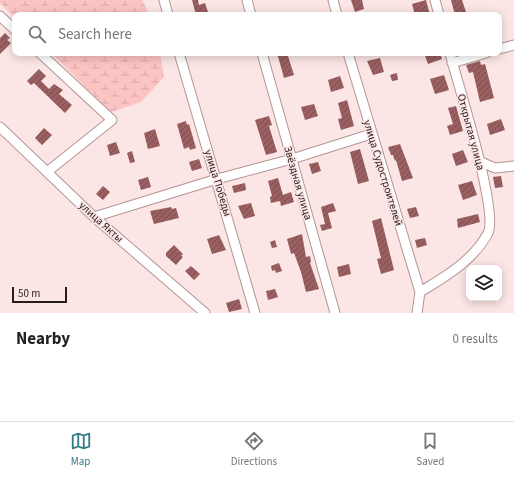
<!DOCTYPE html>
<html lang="en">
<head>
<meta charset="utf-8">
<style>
	body { margin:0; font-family:"Source Sans 3",sans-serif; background:#f2f2f2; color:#222 }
	.controls { position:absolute; right:12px; bottom:12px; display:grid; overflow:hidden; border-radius:8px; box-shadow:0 2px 10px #0003 }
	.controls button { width:36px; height:36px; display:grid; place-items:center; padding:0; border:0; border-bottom:1px solid #e0e0e0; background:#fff; color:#222; font:20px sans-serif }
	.scale { position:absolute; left:12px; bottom:10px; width:55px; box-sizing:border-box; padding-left:4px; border:2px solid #291c1d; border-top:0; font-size:11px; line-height:14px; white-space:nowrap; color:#291c1d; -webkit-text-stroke:3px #fbe5e5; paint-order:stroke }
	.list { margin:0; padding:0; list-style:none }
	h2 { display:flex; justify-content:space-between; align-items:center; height:52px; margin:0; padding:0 16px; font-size:17px }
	h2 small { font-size:13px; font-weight:400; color:#767676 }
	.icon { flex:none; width:22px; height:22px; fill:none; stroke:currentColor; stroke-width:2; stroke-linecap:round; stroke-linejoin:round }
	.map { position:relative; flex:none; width:514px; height:313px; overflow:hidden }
	.search { position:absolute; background:#fff; box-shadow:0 2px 10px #0003; left:12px; right:12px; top:12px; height:44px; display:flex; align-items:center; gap:10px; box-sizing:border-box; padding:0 14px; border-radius:8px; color:#767676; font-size:15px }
	.sheet { height:108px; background:#fff }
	nav { display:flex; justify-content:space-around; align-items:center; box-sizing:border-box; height:56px; border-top:1px solid #e0e0e0; background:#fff; font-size:11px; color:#767676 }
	nav a { display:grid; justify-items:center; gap:2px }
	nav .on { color:#337986 }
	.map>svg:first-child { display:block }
	.wetland { fill:url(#wetland-marsh) }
	.building { fill:url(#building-hatch) }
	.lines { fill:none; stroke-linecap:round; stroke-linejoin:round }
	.minor-casing { stroke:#b59494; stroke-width:11 }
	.minor { stroke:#fff; stroke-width:9 }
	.labels { text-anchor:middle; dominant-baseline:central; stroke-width:3; stroke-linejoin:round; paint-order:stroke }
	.street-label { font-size:11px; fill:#291c1d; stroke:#fbe5e5 }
</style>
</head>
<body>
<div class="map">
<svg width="514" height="313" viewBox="0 0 514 313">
	<defs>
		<pattern id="wetland-marsh" width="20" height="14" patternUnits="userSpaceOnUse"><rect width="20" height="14" fill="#fcc3c3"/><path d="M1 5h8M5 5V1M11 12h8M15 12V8" fill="none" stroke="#d8a7a7"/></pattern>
		<pattern id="building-hatch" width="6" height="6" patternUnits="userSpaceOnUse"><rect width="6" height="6" fill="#9a5f61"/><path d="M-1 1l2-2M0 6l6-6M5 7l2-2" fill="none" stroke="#7e4e4f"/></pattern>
	</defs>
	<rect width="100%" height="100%" fill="#fbe5e5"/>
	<path class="wetland" d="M 0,0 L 142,0 L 150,15 L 15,15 L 15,18 L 0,3 Z
		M 51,53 L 160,53 L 164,77 L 141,102 L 111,112 Z"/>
	<path class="building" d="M 192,0 L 198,0 L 199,5 L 205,3 L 208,12 L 196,15 Z
		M 351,0 L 362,0 L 364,9 L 355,12 Z
		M 426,0 L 430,15 L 415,15 L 412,4 Z
		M 451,0 L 462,0 L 467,15 L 455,15 Z
		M 5,33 L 10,38 L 7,40 L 11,43 L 0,54 L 0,38 Z
		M 277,53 L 287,53 L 294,75 L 284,78 Z
		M 424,53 L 440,53 L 442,59 L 428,64 Z
		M 380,58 L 384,72 L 373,75 L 367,61 Z
		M 480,61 L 481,65 L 485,64 L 494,98 L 480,102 L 473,72 L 469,73 L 466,65 Z
		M 39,69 L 46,76 L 41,81 L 49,89 L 54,84 L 63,90 L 59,94 L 72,105 L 65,113 L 37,86 L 34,83 L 31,85 L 27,81 Z
		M 397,73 L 398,80 L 392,81 L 390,75 Z
		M 444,75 L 449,90 L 435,94 L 430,79 Z
		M 340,76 L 344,88 L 331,92 L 328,80 Z
		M 347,100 L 354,126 L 341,130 L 338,119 L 342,118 L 338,103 Z
		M 314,104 L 318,116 L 305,120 L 301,107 Z
		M 456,106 L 463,131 L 450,135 L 447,126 L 453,124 L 448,108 Z
		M 269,116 L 272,125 L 269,126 L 277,152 L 266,155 L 255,120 Z
		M 501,119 L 505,130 L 490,135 L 487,124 Z
		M 186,121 L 187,125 L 189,124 L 196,148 L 190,150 L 189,147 L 184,149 L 177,124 Z
		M 44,128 L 52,135 L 42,145 L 35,138 Z
		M 155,129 L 160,146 L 148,149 L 144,133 Z
		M 116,142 L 120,153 L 110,156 L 107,145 Z
		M 400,144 L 413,178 L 402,181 L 396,160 L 395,161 L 393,155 L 391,155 L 388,147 Z
		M 360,149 L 369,181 L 358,184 L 350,152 Z
		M 463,150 L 468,162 L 456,166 L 452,154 Z
		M 132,151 L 135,162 L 130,163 L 127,153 Z
		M 199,159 L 202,168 L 192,171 L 189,162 Z
		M 318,162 L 321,171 L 312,174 L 309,164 Z
		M 501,176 L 503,187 L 495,188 L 493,177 Z
		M 148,177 L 151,187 L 141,190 L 138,180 Z
		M 278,178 L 283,195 L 291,192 L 294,202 L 281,206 L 280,201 L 271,203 L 270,197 L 272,196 L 268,181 Z
		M 472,181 L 477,195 L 463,200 L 458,185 Z
		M 245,183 L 246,190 L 234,193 L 232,186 Z
		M 103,186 L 110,192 L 103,200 L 96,194 Z
		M 251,203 L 255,216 L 244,219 L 238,206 Z
		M 333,203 L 336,211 L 328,213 L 332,228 L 322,231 L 320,225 L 325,224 L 321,207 Z
		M 171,207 L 172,209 L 176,208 L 179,218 L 154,224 L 150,211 Z
		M 416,207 L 419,216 L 410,218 L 407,209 Z
		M 478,214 L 480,222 L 458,228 L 457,219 Z
		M 381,218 L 394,270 L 381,274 L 377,259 L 381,258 L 372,221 Z
		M 302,234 L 306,257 L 310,256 L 311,262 L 310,263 L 319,289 L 306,292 L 301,272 L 294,253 L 291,254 L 287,239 Z
		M 219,235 L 226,250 L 212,254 L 207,239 Z
		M 425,238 L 427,245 L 417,248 L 415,240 Z
		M 275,240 L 277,247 L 272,248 L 270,242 Z
		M 174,245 L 183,254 L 181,256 L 183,257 L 176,265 L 166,256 L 166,253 Z
		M 279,263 L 282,271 L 276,273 L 275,270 L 272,271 L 271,266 Z
		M 349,264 L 351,274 L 339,277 L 337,267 Z
		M 191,266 L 200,274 L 194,280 L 185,271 Z
		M 275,289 L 278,297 L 268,300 L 266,291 Z
		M 239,299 L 242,309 L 229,312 L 226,303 Z"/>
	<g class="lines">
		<defs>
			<path id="minor" d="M 164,0 L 168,15
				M 247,0 L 251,15
				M 333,0 L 337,15
				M 435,0 L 439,15
				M 0,16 L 15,30
				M 499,49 L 514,45
				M 40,53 L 112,120 L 47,172
				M 179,53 L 255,313
				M 262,53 L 335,313
				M 348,53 L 420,292
				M 452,63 L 486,53
				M 0,127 L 94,217 L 205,313
				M 479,161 L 495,168 L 514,166
				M 94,217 L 217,179 L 292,159 L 371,134
				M 417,313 L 420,292 C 446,276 473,261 488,233 C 499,212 457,82 450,53"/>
		</defs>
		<use href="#minor" class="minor-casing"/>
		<use href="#minor" class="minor"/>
	</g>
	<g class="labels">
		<g class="street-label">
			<text transform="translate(471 132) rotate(75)">Открытая улица</text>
			<text transform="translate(383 173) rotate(73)">улица Судостроителей</text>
			<text transform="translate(218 183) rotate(73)">улица Победы</text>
			<text transform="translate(298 183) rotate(74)">Звёздная улица</text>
			<text transform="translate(101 222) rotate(42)">улица Якты</text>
		</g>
	</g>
</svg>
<div class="controls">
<button><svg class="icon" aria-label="layers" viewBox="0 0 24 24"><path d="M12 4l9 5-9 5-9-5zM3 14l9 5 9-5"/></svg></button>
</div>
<div class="scale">50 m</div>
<div class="search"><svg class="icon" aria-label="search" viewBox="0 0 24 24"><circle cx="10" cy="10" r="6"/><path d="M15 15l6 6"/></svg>Search here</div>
</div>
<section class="sheet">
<h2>Nearby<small>0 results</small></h2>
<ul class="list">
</ul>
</section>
<nav>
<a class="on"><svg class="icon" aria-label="map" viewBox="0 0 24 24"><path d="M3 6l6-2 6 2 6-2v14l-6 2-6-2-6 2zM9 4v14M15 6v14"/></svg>Map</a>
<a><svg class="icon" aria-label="directions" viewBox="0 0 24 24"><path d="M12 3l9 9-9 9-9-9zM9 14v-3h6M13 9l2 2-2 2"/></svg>Directions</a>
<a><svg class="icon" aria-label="saved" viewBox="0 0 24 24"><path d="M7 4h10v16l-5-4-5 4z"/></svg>Saved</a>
</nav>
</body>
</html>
